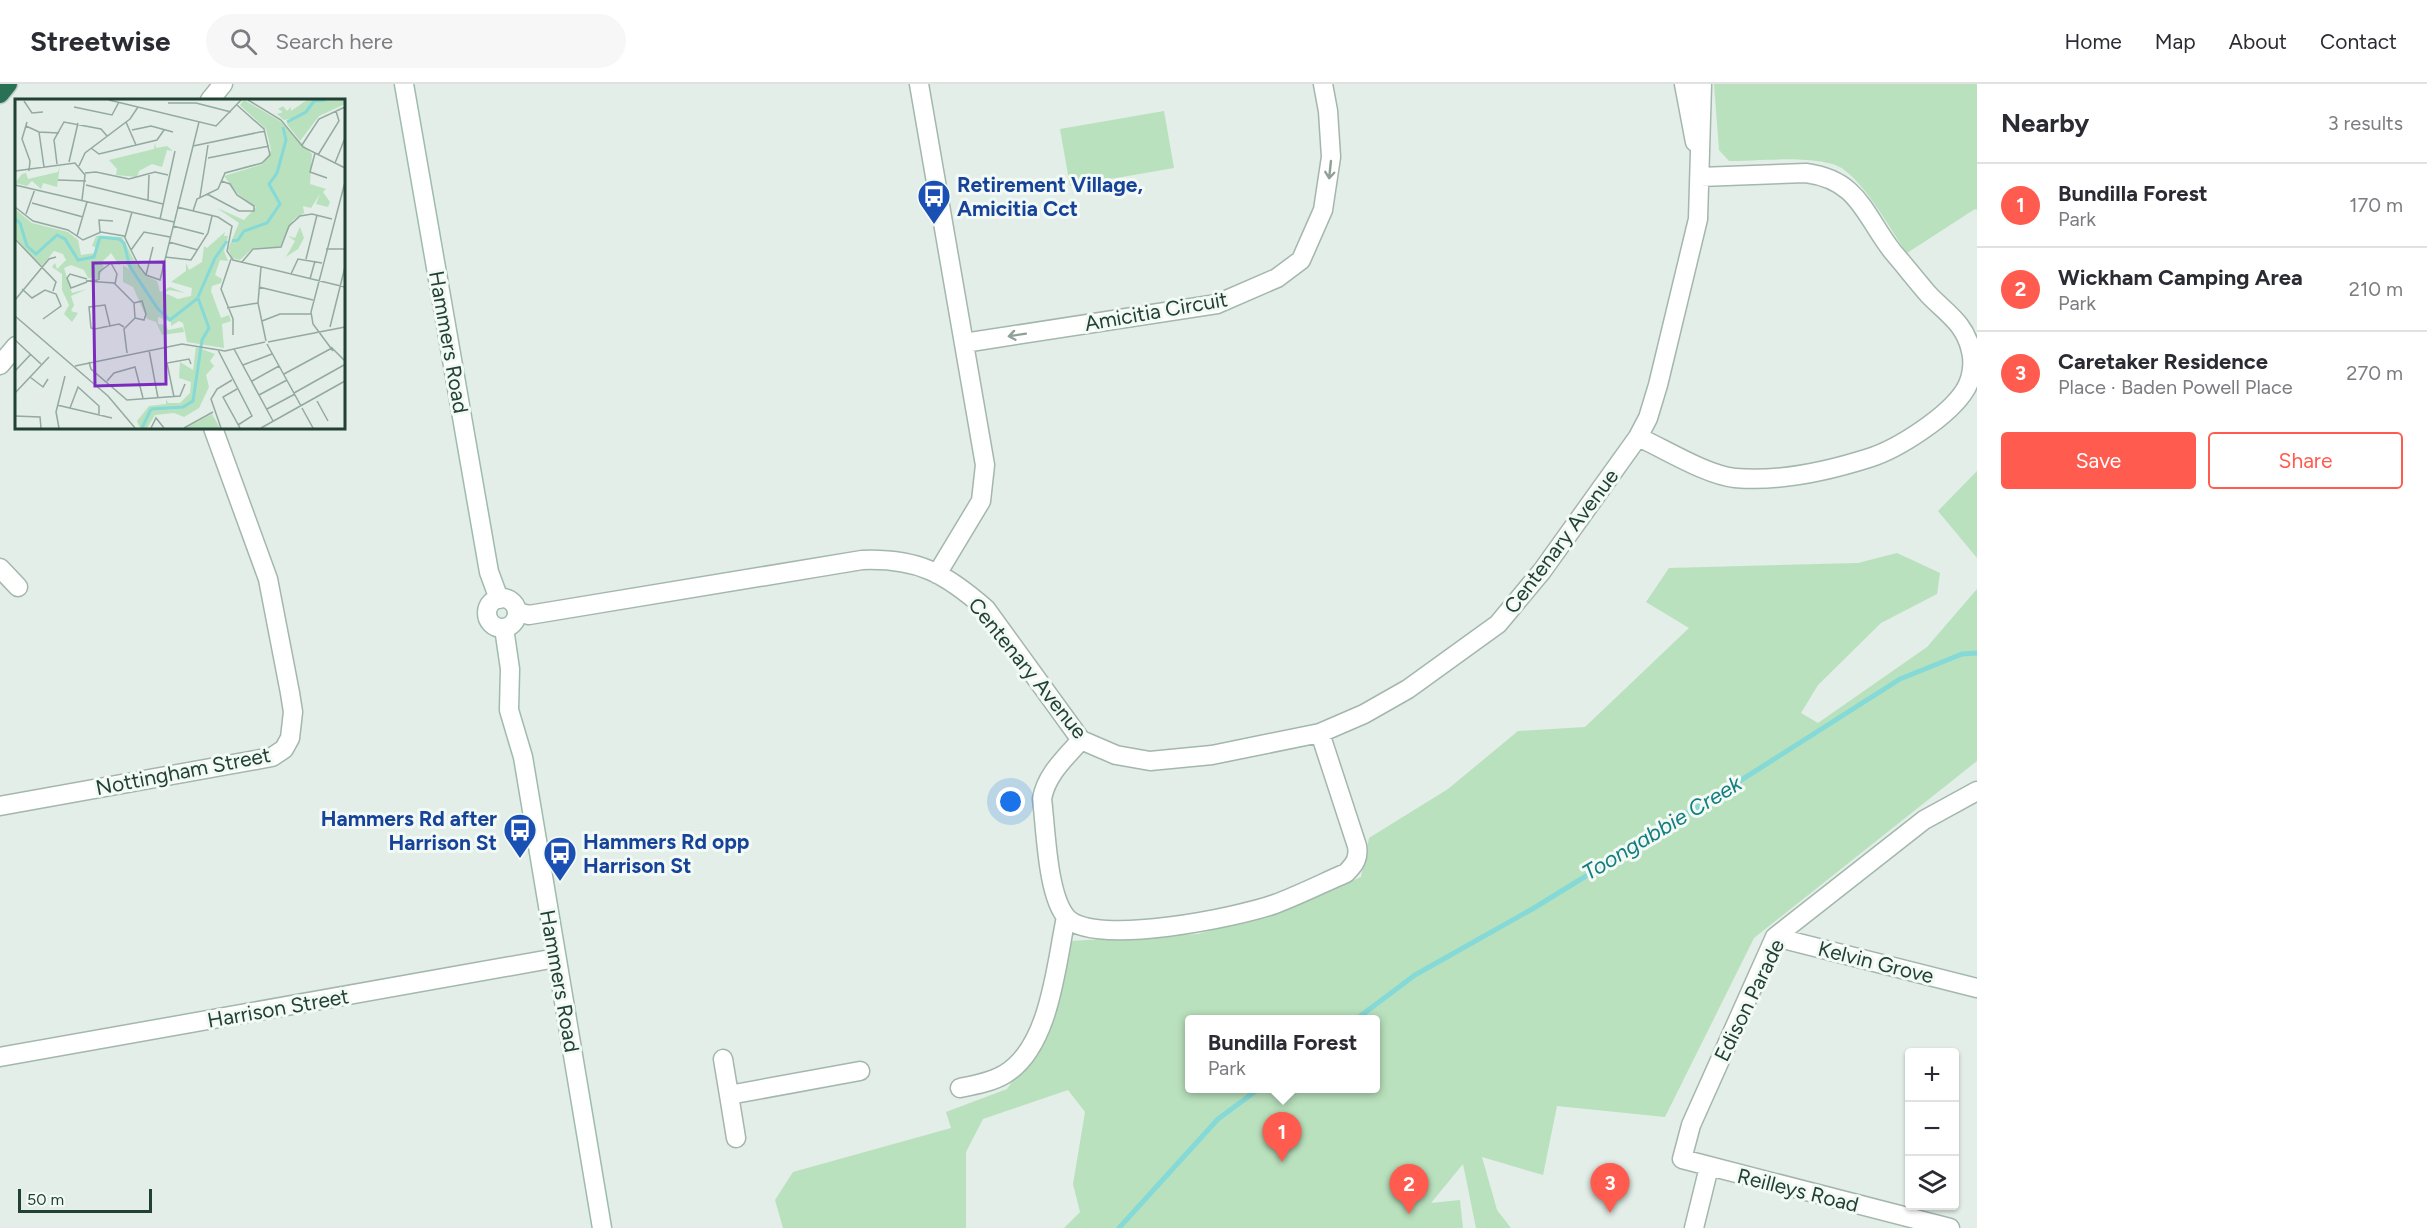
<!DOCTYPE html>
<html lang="en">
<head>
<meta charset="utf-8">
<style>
	body { margin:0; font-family:Figtree,sans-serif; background:#f7f7f7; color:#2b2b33 }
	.controls { position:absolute; right:18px; bottom:18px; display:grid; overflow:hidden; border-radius:6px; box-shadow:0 2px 4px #0004 }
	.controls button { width:54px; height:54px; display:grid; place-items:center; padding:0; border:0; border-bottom:2px solid #e1e1e2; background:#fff; color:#2b2b33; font:30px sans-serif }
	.scale { position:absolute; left:18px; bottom:15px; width:134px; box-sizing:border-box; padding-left:6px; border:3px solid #204133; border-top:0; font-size:16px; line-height:21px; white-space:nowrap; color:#204133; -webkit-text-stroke:4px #f3faf6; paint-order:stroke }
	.you { position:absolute; left:1011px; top:718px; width:21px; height:21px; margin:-15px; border:4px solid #fff; border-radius:50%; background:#1a73e8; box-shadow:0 0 0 9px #1a73e833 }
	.badge { display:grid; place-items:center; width:39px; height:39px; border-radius:50%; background:#ff5c4f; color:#fff; font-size:20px; font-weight:700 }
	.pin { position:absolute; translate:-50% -50px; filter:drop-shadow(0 2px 3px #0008) }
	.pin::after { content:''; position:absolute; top:32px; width:21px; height:18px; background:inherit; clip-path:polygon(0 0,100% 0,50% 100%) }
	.popup { position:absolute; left:1185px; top:931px; width:195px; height:78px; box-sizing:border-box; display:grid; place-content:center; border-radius:6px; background:#fff; filter:drop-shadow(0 2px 4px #0005); font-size:20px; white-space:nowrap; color:#7c7c81 }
	.popup b { font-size:22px; color:#2b2b33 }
	.popup::after { content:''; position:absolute; left:50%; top:100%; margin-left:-12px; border:12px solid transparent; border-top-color:#fff }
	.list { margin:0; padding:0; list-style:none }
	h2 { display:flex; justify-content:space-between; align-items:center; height:78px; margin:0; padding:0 24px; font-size:26px }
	h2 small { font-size:20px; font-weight:400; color:#7c7c81 }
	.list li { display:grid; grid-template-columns:39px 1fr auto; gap:18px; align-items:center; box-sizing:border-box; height:84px; padding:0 24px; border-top:2px solid #e1e1e2 }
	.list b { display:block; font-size:22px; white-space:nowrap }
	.list p { margin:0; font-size:20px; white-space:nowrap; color:#7c7c81 }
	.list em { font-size:20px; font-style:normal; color:#7c7c81 }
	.actions { display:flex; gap:12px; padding:18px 24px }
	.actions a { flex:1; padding:14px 0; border:2px solid #ff5c4f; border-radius:6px; text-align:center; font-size:21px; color:#ff5c4f }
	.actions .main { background:#ff5c4f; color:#fff }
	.icon { flex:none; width:33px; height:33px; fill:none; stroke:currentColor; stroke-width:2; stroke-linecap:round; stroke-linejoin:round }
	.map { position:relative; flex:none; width:1977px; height:1144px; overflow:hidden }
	header { display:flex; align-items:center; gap:36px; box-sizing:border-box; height:84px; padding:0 30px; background:#fff; border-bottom:2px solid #e1e1e2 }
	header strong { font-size:28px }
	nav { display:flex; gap:33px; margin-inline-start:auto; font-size:21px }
	.search { width:420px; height:54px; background:#f7f7f7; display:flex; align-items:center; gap:15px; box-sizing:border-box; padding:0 21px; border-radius:33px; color:#7c7c81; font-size:22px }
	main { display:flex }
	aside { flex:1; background:#fff }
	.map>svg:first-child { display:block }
	.green { fill:#b9e1bd; fill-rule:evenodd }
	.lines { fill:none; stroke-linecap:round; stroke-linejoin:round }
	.stream { stroke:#85d9d7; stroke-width:5 }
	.street-casing { stroke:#a4b7ad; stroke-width:21 }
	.secondary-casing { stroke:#9fbbad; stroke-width:21 }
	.highway-casing { stroke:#c1cac6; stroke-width:21 }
	.street { stroke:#fff; stroke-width:18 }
	.secondary { stroke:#fff; stroke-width:18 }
	.highway { stroke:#297155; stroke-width:18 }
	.oneway { stroke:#90a099 }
	.labels { text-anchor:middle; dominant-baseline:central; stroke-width:6; stroke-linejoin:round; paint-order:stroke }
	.transit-label { font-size:21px; font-weight:bold; fill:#164399; stroke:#f3faf6; text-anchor:start }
	.street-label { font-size:21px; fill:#204133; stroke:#f3faf6 }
	.water-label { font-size:22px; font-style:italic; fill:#137e7e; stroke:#f3faf6 }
	.inset-river { fill:none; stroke:#85d9d7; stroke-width:3 }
	.inset-road { fill:none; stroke:#94a99f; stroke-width:1.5 }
	.view { fill:#7b2cbf; fill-opacity:0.15; stroke:#7b2cbf; stroke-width:3 }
	.inset-edge { fill:none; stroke:#204133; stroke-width:3 }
</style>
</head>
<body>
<header>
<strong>Streetwise</strong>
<div class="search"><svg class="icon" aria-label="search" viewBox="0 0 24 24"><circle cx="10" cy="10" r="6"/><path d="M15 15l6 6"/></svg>Search here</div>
<nav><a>Home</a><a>Map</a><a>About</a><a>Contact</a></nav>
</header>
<main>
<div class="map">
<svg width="1977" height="1144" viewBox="0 0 1977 1144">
	<rect width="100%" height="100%" fill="#e2eee7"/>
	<path class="green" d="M 1714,0 L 1977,0 L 1977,126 L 1975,125 L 1907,169 C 1889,144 1868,103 1843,85 C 1820,70 1757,77 1729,77 L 1719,66 Z
		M 1164,27 L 1174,84 L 1070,102 L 1060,45 Z
		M 1977,387 L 1977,474 L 1938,427 Z
		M 1897,469 L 1940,489 L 1937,510 L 1881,539 L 1818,601 L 1801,629 L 1818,639 L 1927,563 L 1977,505 L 1977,677 L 1754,854 L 1665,1033 L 1557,1022 L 1543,1091 L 1482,1073 L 1497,1126 L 1511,1144 L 1476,1144 L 1463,1080 L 1431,1119 L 1460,1116 L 1463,1144 L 1064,1144 L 1080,1128 L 1073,1100 L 1085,1028 L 1068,1006 L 983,1035 L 966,1068 L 966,1144 L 783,1144 L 775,1116 L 793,1088 L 951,1044 L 946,1028 L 1007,1005 L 1049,946 L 1069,857 L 1198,850 L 1290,824 L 1361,793 L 1369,754 L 1448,705 L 1518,647 L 1585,643 L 1689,544 L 1646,518 L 1669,484 L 1858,479 ZM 1189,936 L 1375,936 L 1375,1004 L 1189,1004 Z"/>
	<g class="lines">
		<path class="stream" d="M 1355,936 L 1415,891 L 1534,824 L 1724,707 L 1900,595 L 1962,570 L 1977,569
			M 1119,1144 L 1218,1035 L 1260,1004"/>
		<defs>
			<path id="street" d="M 919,0 L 985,381 L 981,417 L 937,490
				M 1684,0 L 1695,58
				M 210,16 L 223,0
				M 964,259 L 1217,220 L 1277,194 L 1301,176 L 1323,126 L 1331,73 L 1328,27 L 1323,0
				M 0,281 L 16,262
				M 1638,353 C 1665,365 1706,391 1735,394 C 1778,398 1828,387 1869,374 C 1898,365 1949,332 1965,306 C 1972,295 1974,279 1971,267 C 1965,239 1946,229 1928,210 C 1916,196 1905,182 1893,168 C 1864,131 1859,96 1806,89 L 1700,93
				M 0,484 L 18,503
				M 517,528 L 529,531 L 862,476 C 918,474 945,489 986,525 L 1081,656 L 1116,671 L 1150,677 L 1212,671 L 1320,649 L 1364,630 L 1408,605 L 1498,540 L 1542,487 L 1638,353 L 1648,334 L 1658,301 L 1698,135 L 1702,0
				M 1081,656 C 1065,674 1046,691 1042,715 C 1046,745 1047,812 1067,834 C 1095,863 1239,833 1275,820 C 1299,811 1323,799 1346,789 C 1355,780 1359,774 1357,762 L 1320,649
				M 0,722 L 272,673 L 284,665 L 290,654 L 293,628 L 290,609 L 268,495 L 213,344
				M 1775,853 L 1977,904
				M 0,973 L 556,874
				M 723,975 L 729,1011
				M 960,1004 C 975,1001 992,998 1005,990 C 1050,963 1056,881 1066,833
				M 736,1054 L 729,1011 L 860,987
				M 1694,1144 L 1709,1083
				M 1950,1144 L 1682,1075 L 1691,1041 L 1775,853 L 1924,736 L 1977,707"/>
			<path id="secondary" d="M 404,0 L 489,488 L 499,515
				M487 529a15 15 0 1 1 30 0a15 15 0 1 1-30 0Z
				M 504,544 L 510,585 L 509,626 L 523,673 L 602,1144"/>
			<path id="highway" d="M 0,10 L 8,0"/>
		</defs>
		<use href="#street" class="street-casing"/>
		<use href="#secondary" class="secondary-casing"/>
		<use href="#highway" class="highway-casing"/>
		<use href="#street" class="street"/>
		<use href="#secondary" class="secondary"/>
		<use href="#highway" class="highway"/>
	</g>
	<defs><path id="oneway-shaft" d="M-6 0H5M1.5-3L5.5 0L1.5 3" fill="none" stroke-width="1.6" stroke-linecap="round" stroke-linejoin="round" transform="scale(1.5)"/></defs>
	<g class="oneway">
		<use href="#oneway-shaft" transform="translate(1330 86) rotate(96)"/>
		<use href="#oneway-shaft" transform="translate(1017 251) rotate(171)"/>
	</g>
	<defs>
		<symbol id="bus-pin" viewBox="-11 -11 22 30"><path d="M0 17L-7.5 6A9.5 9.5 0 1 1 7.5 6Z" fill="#1a4fb4" stroke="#f3faf6"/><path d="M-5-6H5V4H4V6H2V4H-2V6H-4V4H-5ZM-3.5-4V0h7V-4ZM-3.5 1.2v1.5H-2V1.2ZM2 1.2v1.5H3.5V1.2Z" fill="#fff"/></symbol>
	</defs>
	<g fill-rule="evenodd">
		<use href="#bus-pin" x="915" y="93" width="38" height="52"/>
		<use href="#bus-pin" x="501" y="727" width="38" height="52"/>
		<use href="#bus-pin" x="541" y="750" width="38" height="52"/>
	</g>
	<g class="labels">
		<g class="transit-label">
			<text x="957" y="100">Retirement Village,<tspan x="957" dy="24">Amicitia Cct</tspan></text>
			<text x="497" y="734" text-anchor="end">Hammers Rd after<tspan x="497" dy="24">Harrison St</tspan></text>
			<text x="583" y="757">Hammers Rd opp<tspan x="583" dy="24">Harrison St</tspan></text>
		</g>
		<g class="street-label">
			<text transform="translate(1156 227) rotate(-10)">Amicitia Circuit</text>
			<text transform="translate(449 258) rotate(80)">Hammers Road</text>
			<text transform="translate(1561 457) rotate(-53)">Centenary Avenue</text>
			<text transform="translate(1028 584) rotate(51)">Centenary Avenue</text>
			<text transform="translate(183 687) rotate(-11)">Nottingham Street</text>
			<text transform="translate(1876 878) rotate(14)">Kelvin Grove</text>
			<text transform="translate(560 897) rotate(80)">Hammers Road</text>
			<text transform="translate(1749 916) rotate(-64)">Edison Parade</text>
			<text transform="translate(278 924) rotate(-10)">Harrison Street</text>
			<text transform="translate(1798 1106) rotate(14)">Reilleys Road</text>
		</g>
		<g class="water-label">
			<text transform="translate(1662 744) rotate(-31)">Toongabbie Creek</text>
		</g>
	</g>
	<g transform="translate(15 15)">
		<rect width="330" height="330" fill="#e2eee7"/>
		<path d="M 229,1 L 265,22 L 297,55 L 295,85 L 311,90 L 308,93 L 315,103 L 313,108 L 301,105 L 305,95 L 296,109 L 288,107 L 289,114 L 278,121 L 265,148 L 238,149 L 225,161 L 217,159 L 213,150 L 224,124 L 202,109 L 229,121 L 241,108 L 223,95 L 209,77 L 248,65 L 256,51 L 251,30 L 225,6 ZM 292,1 L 330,1 L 330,5 L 304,17 L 285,42 L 272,25 L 275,20 L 269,21 L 262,15 L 268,13 L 263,10 L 268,7 L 272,12 L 276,8 L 276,12 ZM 140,44 L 141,49 L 152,47 L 158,52 L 152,51 L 147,68 L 137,65 L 124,72 L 122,78 L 101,76 L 102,70 L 94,61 L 139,50 ZM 45,66 L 42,88 L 28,84 L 26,90 L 17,82 L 12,87 L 0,84 L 7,75 L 11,74 L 13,80 L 43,73 ZM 0,110 L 17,124 L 53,133 L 63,141 L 66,156 L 80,154 L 80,148 L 77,147 L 81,137 L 107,138 L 120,163 L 131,177 L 142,182 L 145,193 L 155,188 L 170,194 L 154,191 L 150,194 L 163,200 L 176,197 L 177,189 L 156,183 L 171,172 L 171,164 L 174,171 L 187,163 L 189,147 L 192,149 L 210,133 L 209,137 L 213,137 L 209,152 L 213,162 L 205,161 L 200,176 L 207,180 L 206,184 L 197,187 L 196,192 L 206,219 L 214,216 L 216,222 L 207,225 L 209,249 L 172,243 L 168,224 L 164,222 L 156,227 L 156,223 L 143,218 L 143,225 L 151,226 L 153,231 L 168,228 L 169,233 L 147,236 L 141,223 L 132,220 L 118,188 L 108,183 L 108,166 L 118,173 L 109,163 L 104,166 L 96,154 L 86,164 L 89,168 L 83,180 L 73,179 L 69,171 L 56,166 L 49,169 L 57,194 L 72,190 L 56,197 L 59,206 L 56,212 L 63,214 L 57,223 L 49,215 L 54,206 L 47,191 L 47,175 L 37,168 L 40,164 L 42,170 L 51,161 L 48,155 L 39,152 L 27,167 L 13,154 L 0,138 ZM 285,128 L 289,139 L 283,150 L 271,158 L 280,142 L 273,137 L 280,139 ZM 181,248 L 200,255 L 195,262 L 199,267 L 191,276 L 194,288 L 184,309 L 169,318 L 159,314 L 140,316 L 132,329 L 125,329 L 122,322 L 134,307 L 151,305 L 151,300 L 153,304 L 165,304 L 175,294 L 176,283 L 164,279 L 165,263 L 178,271 ZM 197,315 L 205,329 L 171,329 Z" fill="#b9e1bd"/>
		<path class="inset-river" d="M 272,23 L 291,13 L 299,2 L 311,1M 0,120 L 5,124 L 12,147 L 21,155 L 42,136 L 50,140 L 63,161 L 79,158 L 85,138 L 104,140 L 109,144 L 115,168 L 143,210 L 155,221 L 183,199M 217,142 L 223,141 L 229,132 L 252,124 L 265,105 L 254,85 L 262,74 L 271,41 L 268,28M 183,198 L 200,159 L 212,142M 136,310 L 168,308 L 178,302 L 187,241 L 194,229 L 183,199M 127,329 L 136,310"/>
		<path class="inset-road" d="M 94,1 L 201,27 L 226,1M 233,1 L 266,21 L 288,48 L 330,69M 9,2 L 17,14 L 28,13M 153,4 L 181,4 L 216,13M 59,8 L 97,16 L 104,3M 12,23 L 7,40 L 15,62 L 14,72M 111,23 L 121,46M 11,27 L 24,33 L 44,34M 117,31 L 136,27 L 158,33M 24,33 L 29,68M 287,46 L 304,20 L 330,8M 178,47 L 250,32M 76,49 L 84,55 L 142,41 L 149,31M 300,54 L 295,73 L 312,79M 303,56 L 324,22 L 321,12M 193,59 L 254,47M 54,63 L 63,24M 320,64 L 330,39M 42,65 L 39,41 L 49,23 L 86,30 L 92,37M 64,67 L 70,54 L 115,20 L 123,8M 0,72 L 60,64 L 70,76 L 67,101M 70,74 L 81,73 L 114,80 L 140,73 L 153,76M 43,81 L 71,82M 0,86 L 159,123M 71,86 L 148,105M 192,95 L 224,112 L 239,112 L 239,107 L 222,96 L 215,85 L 206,82M 185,98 L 193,46M 133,101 L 134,76M 17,104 L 68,118M 0,108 L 18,122 L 53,131 L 68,141 L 86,133 L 109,137 L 124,167 L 131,176 L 145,181 L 184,23M 162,108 L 203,118 L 217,127 L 212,152 L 218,161 L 330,188M 178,112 L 182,100 L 203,90 L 210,74 L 247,64 L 255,56 L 249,30 L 222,6M 11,115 L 20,90M 145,120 L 160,52M 158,127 L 189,135M 85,133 L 84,121 L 98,122M 62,137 L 72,103M 110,138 L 117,113M 0,140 L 41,183 L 38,192M 154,143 L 183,151M 311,150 L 330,150M 116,151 L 129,133 L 155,138M 150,158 L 176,161 L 193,134 L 197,117M 216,160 L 206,190 L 218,220 L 218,236M 291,160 L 302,116M 227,163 L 238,150 L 266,148 L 274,127 L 285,117 L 297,115 L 317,120M 246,168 L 243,204 L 251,242M 276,175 L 283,160 L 307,164M 131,176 L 138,148M 295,180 L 300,162M 83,181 L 71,182 L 99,184 L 119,204 L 120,219 L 109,230 L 112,254M 84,181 L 84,173 L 96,164 L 102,175 L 100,185M 72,183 L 56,189 L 52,179 L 55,175 L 72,180M 244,188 L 298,201M 7,190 L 17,199 L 30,191 L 41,195 L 46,207 L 28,220M 0,201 L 34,160 L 41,158M 119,204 L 127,202 L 131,215 L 129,221 L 120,219M 212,209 L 243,204M 0,217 L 93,297 L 120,329M 247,222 L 265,215 L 296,215M 95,227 L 90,206 L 74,208 L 76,229 L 80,230 L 104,225 L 109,228M 315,228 L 330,168M 0,241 L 26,265M 253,243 L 330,228M 252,245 L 286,307M 316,248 L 330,262M 219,250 L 258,322M 134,251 L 143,299M 203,251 L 237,317 L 223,326M 318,252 L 298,225 L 296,213 L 330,83M 74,263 L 76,270 L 112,301 L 165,297 L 170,285M 228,266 L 257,255M 60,267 L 167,245 L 210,252 L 250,243M 0,272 L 16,255M 269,275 L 317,249M 15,278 L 28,288 L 33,280M 92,282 L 99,274 L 120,268 L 128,299M 237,282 L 264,267M 222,290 L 208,298 L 225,329M 0,294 L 34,258M 279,294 L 329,266M 244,296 L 272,281M 159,298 L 152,264 L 174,260 L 176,265M 302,302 L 313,322M 42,306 L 97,319M 55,309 L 63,288 L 84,307 L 84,316M 287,309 L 298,329M 252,310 L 280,295M 0,317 L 25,318 L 26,329M 44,329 L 41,313 L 50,277M 136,329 L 141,319 L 149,329M 169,329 L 198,313M 206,329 L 196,300 L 202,290 L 217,281M 246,329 L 330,282"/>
		<path class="view" d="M 149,163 L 151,285 L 80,287 L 78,164 Z"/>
		<rect width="330" height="330" class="inset-edge"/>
	</g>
</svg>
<div class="controls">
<button>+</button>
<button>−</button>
<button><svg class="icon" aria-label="layers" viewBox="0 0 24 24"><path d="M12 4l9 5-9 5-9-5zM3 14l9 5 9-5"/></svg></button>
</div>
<div class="scale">50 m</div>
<div class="you"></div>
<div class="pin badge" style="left:1282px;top:1078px">1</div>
<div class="popup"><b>Bundilla Forest</b>Park</div>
<div class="pin badge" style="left:1409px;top:1130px">2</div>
<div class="pin badge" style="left:1610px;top:1129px">3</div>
</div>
<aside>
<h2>Nearby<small>3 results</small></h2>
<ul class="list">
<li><span class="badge">1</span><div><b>Bundilla Forest</b><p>Park</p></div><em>170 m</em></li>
<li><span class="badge">2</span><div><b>Wickham Camping Area</b><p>Park</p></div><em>210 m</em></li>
<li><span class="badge">3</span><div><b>Caretaker Residence</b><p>Place · Baden Powell Place</p></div><em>270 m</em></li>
</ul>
<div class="actions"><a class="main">Save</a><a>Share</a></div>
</aside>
</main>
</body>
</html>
